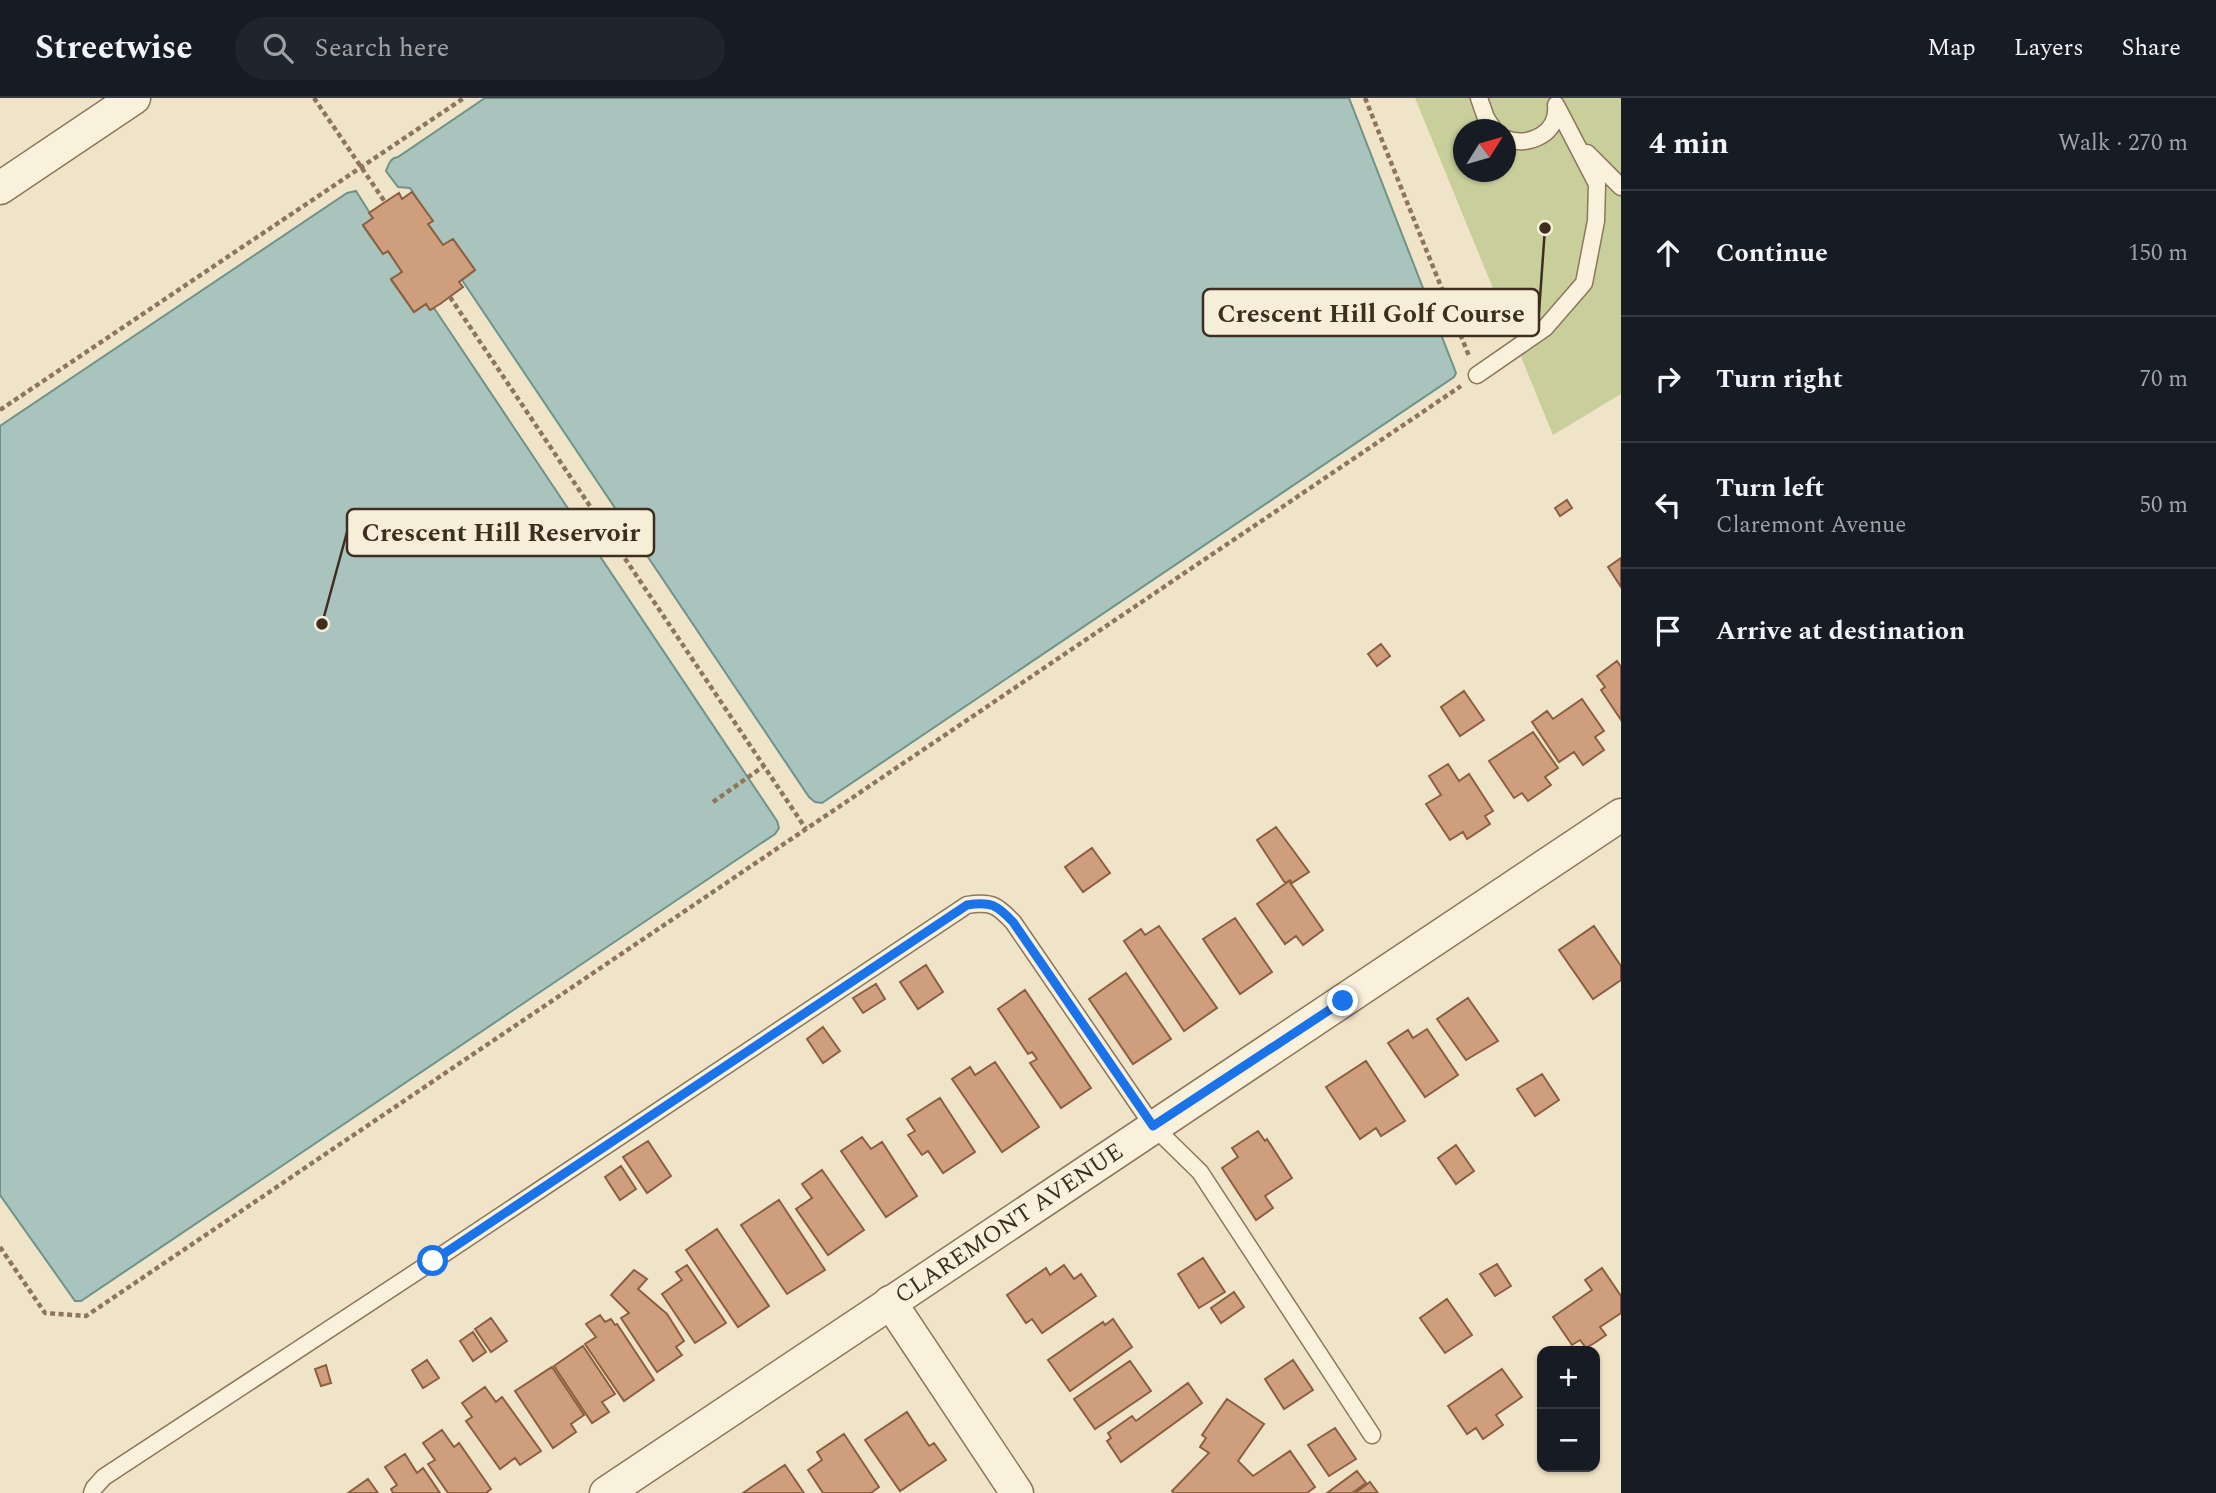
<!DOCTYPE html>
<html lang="en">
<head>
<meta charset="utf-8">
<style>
	body { margin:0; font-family:Spectral,serif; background:#20242c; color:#f1f3f6 }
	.controls { position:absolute; right:21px; bottom:21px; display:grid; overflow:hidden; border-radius:14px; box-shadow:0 2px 5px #0004 }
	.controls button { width:63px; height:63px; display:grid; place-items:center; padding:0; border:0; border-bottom:2px solid #363941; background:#171b24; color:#f1f3f6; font:35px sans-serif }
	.compass { position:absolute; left:1453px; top:21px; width:63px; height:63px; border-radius:50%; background:#171b24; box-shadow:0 2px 5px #0004; rotate:53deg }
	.stop { position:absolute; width:21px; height:21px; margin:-16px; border:5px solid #1a73e8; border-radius:50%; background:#fff }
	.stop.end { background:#1a73e8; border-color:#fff; box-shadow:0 2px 7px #0008 }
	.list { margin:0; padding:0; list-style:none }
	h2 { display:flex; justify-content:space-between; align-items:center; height:91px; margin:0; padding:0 28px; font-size:30px }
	h2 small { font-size:23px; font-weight:400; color:#9ea1a6 }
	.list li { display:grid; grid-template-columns:46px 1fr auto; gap:21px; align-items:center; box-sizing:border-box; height:126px; padding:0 28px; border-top:2px solid #363941 }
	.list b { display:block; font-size:26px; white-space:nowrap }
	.list p { margin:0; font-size:23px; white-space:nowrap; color:#9ea1a6 }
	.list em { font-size:23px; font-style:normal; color:#9ea1a6 }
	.icon { flex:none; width:38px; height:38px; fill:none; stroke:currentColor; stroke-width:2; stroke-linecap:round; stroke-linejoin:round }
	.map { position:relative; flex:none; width:1621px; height:1395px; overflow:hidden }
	header { display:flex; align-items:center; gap:42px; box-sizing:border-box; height:98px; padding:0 35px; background:#171b24; border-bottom:2px solid #363941 }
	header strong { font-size:33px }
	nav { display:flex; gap:38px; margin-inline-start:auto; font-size:24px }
	.search { width:490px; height:63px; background:#20242c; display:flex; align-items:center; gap:18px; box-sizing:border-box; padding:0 24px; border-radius:38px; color:#9ea1a6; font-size:26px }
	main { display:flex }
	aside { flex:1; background:#171b24 }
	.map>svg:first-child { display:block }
	.green { fill:#c9cf9b; fill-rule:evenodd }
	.water { fill:#a9c4bc; stroke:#6f938a; stroke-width:2 }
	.building { fill:#cf9f7d; stroke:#8d5f41; stroke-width:2 }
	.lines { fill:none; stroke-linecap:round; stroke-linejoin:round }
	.lane-casing { stroke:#8d765c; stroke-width:19 }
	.street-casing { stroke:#8d765c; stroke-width:35 }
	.path { stroke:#8d765c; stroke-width:4.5; stroke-dasharray:5 3.5; stroke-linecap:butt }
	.lane { stroke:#faf1dc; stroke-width:16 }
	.street { stroke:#faf1dc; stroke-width:32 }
	.route { stroke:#1a73e8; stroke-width:9 }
	.labels { text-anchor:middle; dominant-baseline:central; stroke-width:5; stroke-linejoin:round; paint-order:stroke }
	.street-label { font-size:24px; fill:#3d2e20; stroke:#f7eed8 }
	.leader { fill:none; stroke:#3d2e20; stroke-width:2.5 }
	.callout-dot { fill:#3d2e20; stroke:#f7eed8; stroke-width:2.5 }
	.callout { fill:#f7eed8; stroke:#3d2e20; stroke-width:2.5 }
	.callout-label { font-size:26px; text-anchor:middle; font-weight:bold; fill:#3d2e20 }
</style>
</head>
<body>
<header>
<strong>Streetwise</strong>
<div class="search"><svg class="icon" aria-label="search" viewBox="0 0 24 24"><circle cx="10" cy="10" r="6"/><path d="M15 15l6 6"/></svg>Search here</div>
<nav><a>Map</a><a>Layers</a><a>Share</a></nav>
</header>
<main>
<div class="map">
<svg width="1621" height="1395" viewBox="0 0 1621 1395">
	<rect width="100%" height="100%" fill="#f0e4c8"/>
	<path class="green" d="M 1415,0 L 1621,0 L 1621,296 L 1553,337 ZM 1464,32 L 1506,32 L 1506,74 L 1464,74 Z"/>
	<path class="water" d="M 485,0 L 1349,0 L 1456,275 L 1454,279 L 822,705 L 815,704 L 809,699 L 462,182 L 475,172 L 453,141 L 443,147 L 428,126 L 432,123 L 410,90 L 398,89 L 386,73 C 389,66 390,60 398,59 Z
		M 356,93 L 373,120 L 363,128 L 383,156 L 388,153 L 402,174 L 391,182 L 414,214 L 426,206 L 430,212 L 434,210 L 777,723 L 779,730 L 775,736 L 81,1203 L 75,1203 L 0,1097 L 0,328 L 347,95 Z"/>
	<path class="building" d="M 412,94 L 433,123 L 428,126 L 443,147 L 453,141 L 475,172 L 459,184 L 463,189 L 440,206 L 430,212 L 426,206 L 414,214 L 391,181 L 402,174 L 388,153 L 383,156 L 363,127 L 373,120 L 369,115 L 385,104 L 399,95 L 402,101 Z
		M 1567,402 L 1572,410 L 1560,418 L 1555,410 Z
		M 1621,460 L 1621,489 L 1608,469 Z
		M 1381,546 L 1390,558 L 1377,568 L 1368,556 Z
		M 1617,563 L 1621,569 L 1621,622 L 1601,592 L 1605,589 L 1597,578 Z
		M 1464,593 L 1484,622 L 1460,638 L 1441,609 Z
		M 1582,601 L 1604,633 L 1595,639 L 1604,652 L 1583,667 L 1574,654 L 1559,664 L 1532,624 L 1547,613 L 1553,621 Z
		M 1533,634 L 1558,670 L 1545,679 L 1551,687 L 1528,703 L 1522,695 L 1514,700 L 1489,663 Z
		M 1448,666 L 1459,683 L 1469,676 L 1493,713 L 1485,718 L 1490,726 L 1467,741 L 1463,734 L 1450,742 L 1426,706 L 1441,697 L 1429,678 Z
		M 1276,729 L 1309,774 L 1292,785 L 1290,782 L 1285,785 L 1257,742 Z
		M 1092,750 L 1110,775 L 1083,794 L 1065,769 Z
		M 1289,783 L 1323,832 L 1303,847 L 1296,838 L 1285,846 L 1257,806 Z
		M 1235,820 L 1272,874 L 1240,896 L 1203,841 Z
		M 1159,828 L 1217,910 L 1184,933 L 1124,843 L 1141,831 L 1145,837 Z
		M 1594,828 L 1621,868 L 1621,882 L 1593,901 L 1559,852 Z
		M 926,867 L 943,894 L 918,911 L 900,884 Z
		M 1126,875 L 1171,941 L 1133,966 L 1089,901 Z
		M 876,886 L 885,901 L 863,915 L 853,900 Z
		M 1025,892 L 1091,990 L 1061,1010 L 1030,965 L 1037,961 L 1032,954 L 1028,956 L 998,911 Z
		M 1468,900 L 1498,943 L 1466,962 L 1437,921 Z
		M 823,929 L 840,953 L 823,965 L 807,941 Z
		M 1427,931 L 1458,977 L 1425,999 L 1388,945 L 1408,932 L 1413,940 Z
		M 1366,963 L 1405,1023 L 1381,1038 L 1376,1030 L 1360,1041 L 1326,989 Z
		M 995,964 L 1039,1029 L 1002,1054 L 952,981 L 970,969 L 975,977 Z
		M 1542,976 L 1559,1002 L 1535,1018 L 1517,991 Z
		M 940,1000 L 975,1054 L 943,1075 L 928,1053 L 922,1057 L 908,1037 L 915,1033 L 907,1021 Z
		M 1258,1033 L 1265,1043 L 1267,1041 L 1292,1080 L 1265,1098 L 1273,1110 L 1256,1122 L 1222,1070 L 1238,1059 L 1232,1050 Z
		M 862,1039 L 871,1051 L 882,1044 L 917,1098 L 886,1119 L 841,1053 Z
		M 648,1043 L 671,1078 L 647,1095 L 623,1059 Z
		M 1456,1047 L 1474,1073 L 1456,1086 L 1438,1060 Z
		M 621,1068 L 636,1091 L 620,1102 L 605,1079 Z
		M 822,1072 L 864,1132 L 828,1157 L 796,1111 L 812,1100 L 802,1086 Z
		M 779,1102 L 825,1172 L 787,1196 L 741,1127 Z
		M 717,1131 L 769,1208 L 738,1229 L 686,1152 Z
		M 1203,1160 L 1225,1194 L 1199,1210 L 1178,1176 Z
		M 1497,1166 L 1511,1188 L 1495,1198 L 1480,1176 Z
		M 687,1167 L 726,1225 L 695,1245 L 662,1196 L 682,1182 L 676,1174 Z
		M 1064,1167 L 1074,1181 L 1081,1176 L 1096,1198 L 1042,1235 L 1032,1221 L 1026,1225 L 1007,1197 L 1046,1170 L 1050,1177 Z
		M 1602,1170 L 1621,1198 L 1621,1215 L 1600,1229 L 1606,1237 L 1596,1244 L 1586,1250 L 1580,1242 L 1572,1247 L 1553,1219 L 1592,1192 L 1585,1182 Z
		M 634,1172 L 647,1181 L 638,1191 L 667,1216 L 684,1243 L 676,1249 L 682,1257 L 657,1274 L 621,1220 L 629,1215 L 611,1197 Z
		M 1234,1194 L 1244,1209 L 1221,1225 L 1211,1210 Z
		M 1447,1201 L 1472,1237 L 1445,1255 L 1420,1220 Z
		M 600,1217 L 605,1224 L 611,1221 L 615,1227 L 617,1226 L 654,1282 L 624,1303 L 585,1246 L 596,1239 L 586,1226 Z
		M 491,1220 L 507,1243 L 491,1254 L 475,1231 Z
		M 1113,1221 L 1132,1249 L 1070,1293 L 1048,1262 L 1103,1224 L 1105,1227 Z
		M 473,1234 L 486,1254 L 473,1263 L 460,1243 Z
		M 583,1248 L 615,1296 L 602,1304 L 609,1314 L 592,1325 L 554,1268 Z
		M 427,1262 L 439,1280 L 423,1290 L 412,1272 Z
		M 1293,1262 L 1313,1292 L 1284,1311 L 1265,1281 Z
		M 1130,1263 L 1151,1293 L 1095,1331 L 1074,1301 Z
		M 326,1267 L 331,1285 L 321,1288 L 315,1271 Z
		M 552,1269 L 584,1317 L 571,1326 L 576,1334 L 553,1350 L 515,1293 Z
		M 1502,1271 L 1522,1299 L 1496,1317 L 1503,1327 L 1483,1341 L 1476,1330 L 1467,1336 L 1448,1308 Z
		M 1188,1285 L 1202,1305 L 1121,1364 L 1107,1343 L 1111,1340 L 1108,1335 L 1132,1318 L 1136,1323 Z
		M 485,1289 L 496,1304 L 502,1299 L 541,1353 L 520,1367 L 515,1360 L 500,1371 L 466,1323 L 472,1319 L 462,1305 Z
		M 1227,1301 L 1264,1326 L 1238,1363 L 1253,1378 L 1290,1353 L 1315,1389 L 1307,1395 L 1174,1395 L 1172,1393 L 1209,1355 L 1200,1349 L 1206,1340 L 1202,1337 Z
		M 907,1314 L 929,1348 L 934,1345 L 946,1362 L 900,1393 L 865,1342 Z
		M 1335,1330 L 1356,1361 L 1329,1378 L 1308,1347 Z
		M 442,1332 L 454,1349 L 459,1345 L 491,1391 L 486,1395 L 448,1395 L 428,1366 L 435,1362 L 423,1345 Z
		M 844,1336 L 879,1389 L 871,1395 L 823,1395 L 808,1372 L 822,1362 L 817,1354 Z
		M 405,1356 L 417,1375 L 423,1370 L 440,1395 L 393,1395 L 391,1391 L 397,1387 L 385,1369 Z
		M 785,1367 L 804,1395 L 743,1395 L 753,1388 Z
		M 1357,1373 L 1366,1385 L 1352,1395 L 1327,1395 Z
		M 368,1381 L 378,1395 L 348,1395 Z
		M 1370,1384 L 1378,1395 L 1355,1395 L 1362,1390 Z"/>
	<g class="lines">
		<defs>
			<path id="lane" d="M 1479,0 L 1486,20 L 1494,32
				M 1506,41 C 1530,49 1559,35 1556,7
				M 1587,55 L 1621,89
				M 1477,277 L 1545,230 L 1584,185 L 1596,123 L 1597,86 L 1557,9
				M 92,1395 L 94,1390 L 104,1379 L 433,1163 L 967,807 C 991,803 997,807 1013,824 L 1153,1028 L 1200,1074 L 1372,1337"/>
			<g id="street">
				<path d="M 0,90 L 134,0"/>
				<path d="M 890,1204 L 1017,1395"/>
				<path id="s1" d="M 606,1395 L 1621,717"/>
			</g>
		</defs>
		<use href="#lane" class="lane-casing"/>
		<use href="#street" class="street-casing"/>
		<path class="path" d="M 314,0 L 385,104
			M 1365,0 L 1469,258
			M 450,199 L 806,731
			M 0,312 L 464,0
			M 713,704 L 764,668
			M 0,1149 L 45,1215 L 86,1218 L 1461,288"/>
		<use href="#lane" class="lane"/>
		<use href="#street" class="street"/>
	</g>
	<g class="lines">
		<path class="route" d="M 433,1163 L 967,807 C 991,803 997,807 1013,824 L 1153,1028 L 1343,903"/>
	</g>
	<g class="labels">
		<g class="street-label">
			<text stroke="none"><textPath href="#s1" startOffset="485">CLAREMONT AVENUE</textPath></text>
		</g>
	</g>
	<path class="leader" d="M1545 130L1539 214M322 526L347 434"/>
	<g class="callout-dot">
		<circle cx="1545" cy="130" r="7"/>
		<circle cx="322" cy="526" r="7"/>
	</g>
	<g class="callout">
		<rect x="1203" y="191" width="336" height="47" rx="7"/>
		<rect x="347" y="411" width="307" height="47" rx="7"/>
	</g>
	<g class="callout-label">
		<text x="1371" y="224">Crescent Hill Golf Course</text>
		<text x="501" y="443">Crescent Hill Reservoir</text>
	</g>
</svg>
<div class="controls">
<button>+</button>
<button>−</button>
</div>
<svg class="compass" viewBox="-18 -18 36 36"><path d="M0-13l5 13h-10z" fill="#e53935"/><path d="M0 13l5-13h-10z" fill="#9ea1a6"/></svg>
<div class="stop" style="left:433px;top:1163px"></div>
<div class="stop end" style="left:1343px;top:903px"></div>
</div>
<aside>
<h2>4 min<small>Walk · 270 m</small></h2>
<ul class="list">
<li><svg class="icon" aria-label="ahead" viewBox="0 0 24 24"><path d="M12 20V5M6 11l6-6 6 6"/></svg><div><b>Continue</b></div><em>150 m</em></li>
<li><svg class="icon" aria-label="right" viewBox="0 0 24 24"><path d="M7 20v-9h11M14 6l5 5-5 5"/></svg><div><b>Turn right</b></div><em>70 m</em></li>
<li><svg class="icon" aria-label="left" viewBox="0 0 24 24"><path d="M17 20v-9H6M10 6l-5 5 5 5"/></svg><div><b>Turn left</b><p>Claremont Avenue</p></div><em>50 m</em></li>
<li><svg class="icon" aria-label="arrive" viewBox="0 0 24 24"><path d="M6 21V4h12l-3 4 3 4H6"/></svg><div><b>Arrive at destination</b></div></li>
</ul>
</aside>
</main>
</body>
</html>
